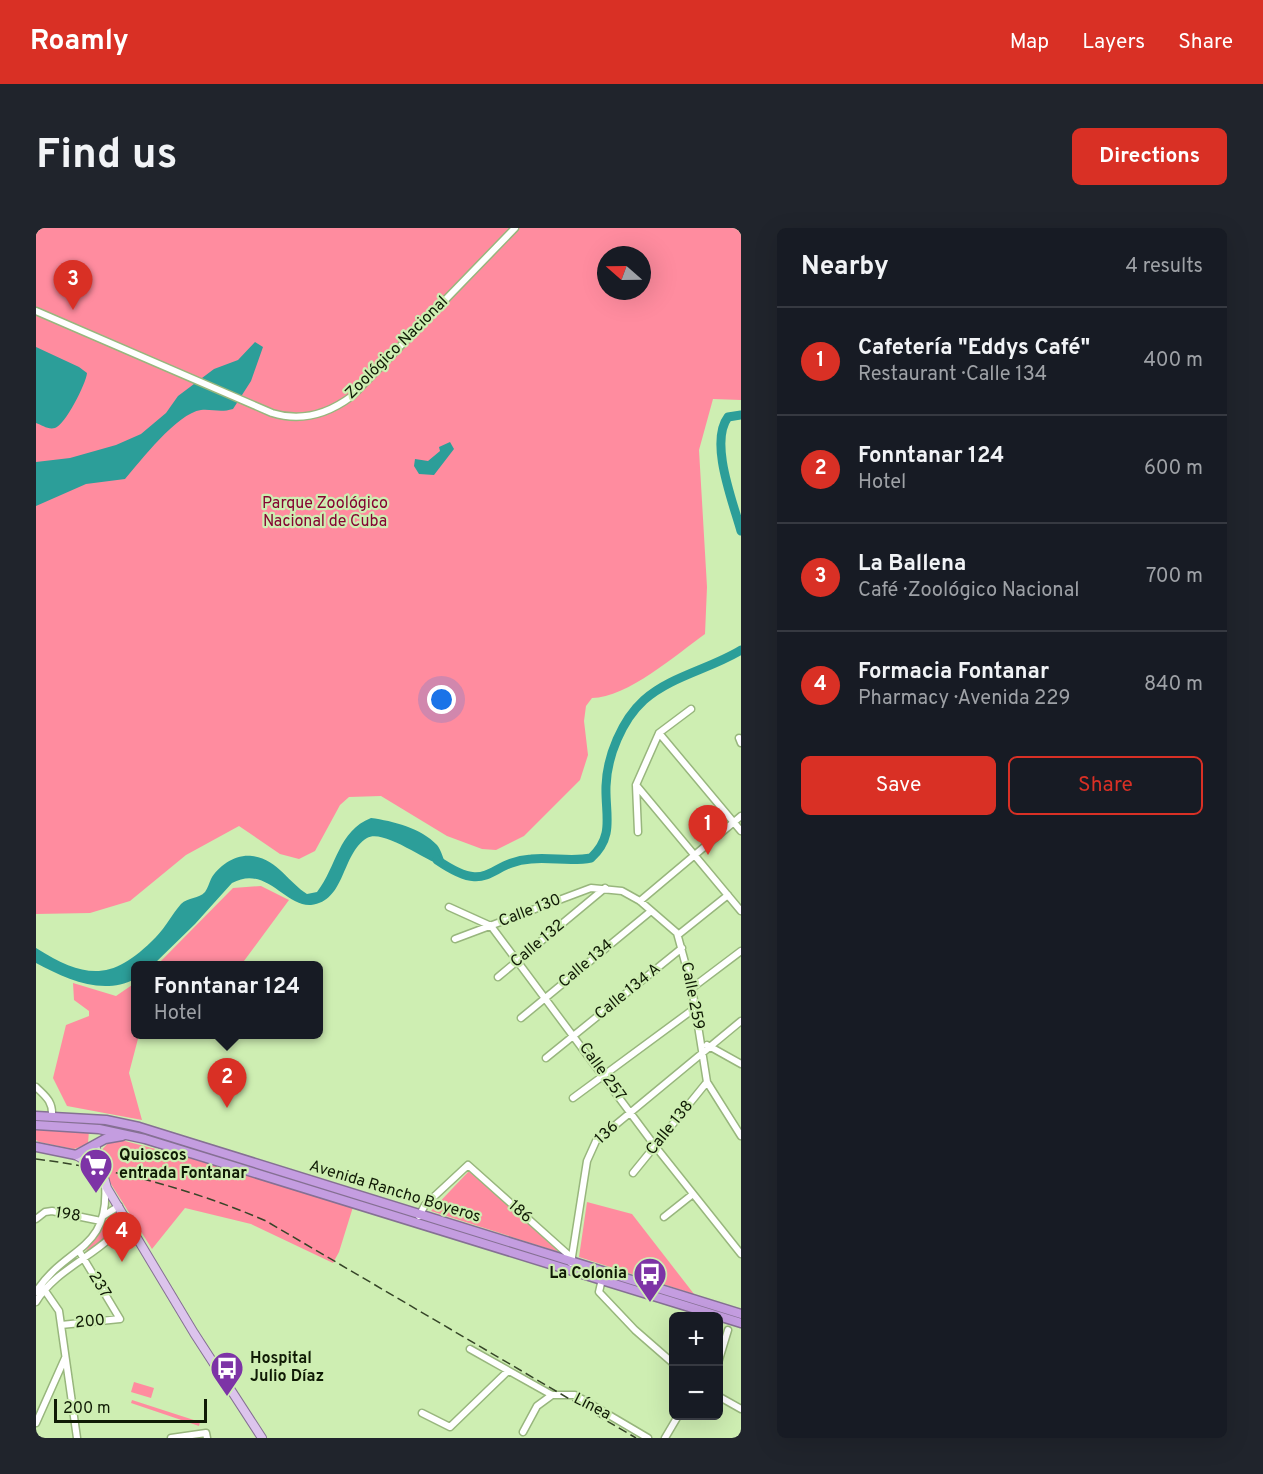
<!DOCTYPE html>
<html lang="en">
<head>
<meta charset="utf-8">
<style>
	body { margin:0; font-family:Overpass,sans-serif; background:#20242c; color:#f1f3f6 }
	.controls { position:absolute; right:18px; bottom:18px; display:grid; overflow:hidden; border-radius:9px; box-shadow:0 6px 24px #0002 }
	.controls button { width:54px; height:54px; display:grid; place-items:center; padding:0; border:0; border-bottom:2px solid #363941; background:#171b24; color:#f1f3f6; font:30px sans-serif }
	.compass { position:absolute; left:561px; top:18px; width:54px; height:54px; border-radius:50%; background:#171b24; box-shadow:0 6px 24px #0002; rotate:290deg }
	.scale { position:absolute; left:18px; bottom:15px; width:153px; box-sizing:border-box; padding-left:6px; border:3px solid #101b05; border-top:0; font-size:16px; line-height:21px; white-space:nowrap; color:#101b05; -webkit-text-stroke:4px #ceeeb2; paint-order:stroke }
	.you { position:absolute; left:406px; top:472px; width:21px; height:21px; margin:-15px; border:4px solid #fff; border-radius:50%; background:#1a73e8; box-shadow:0 0 0 9px #1a73e833 }
	.badge { display:grid; place-items:center; width:39px; height:39px; border-radius:50%; background:#d93025; color:#fff; font-size:20px; font-weight:700 }
	.pin { position:absolute; translate:-50% -50px; filter:drop-shadow(0 2px 3px #0008) }
	.pin::after { content:''; position:absolute; top:32px; width:21px; height:18px; background:inherit; clip-path:polygon(0 0,100% 0,50% 100%) }
	.popup { position:absolute; left:95px; top:733px; width:192px; height:78px; box-sizing:border-box; display:grid; place-content:center; border-radius:9px; background:#171b24; filter:drop-shadow(0 2px 4px #0005); font-size:20px; white-space:nowrap; color:#9ea1a6 }
	.popup b { font-size:22px; color:#f1f3f6 }
	.popup::after { content:''; position:absolute; left:50%; top:100%; margin-left:-12px; border:12px solid transparent; border-top-color:#171b24 }
	.list { margin:0; padding:0; list-style:none }
	h2 { display:flex; justify-content:space-between; align-items:center; height:78px; margin:0; padding:0 24px; font-size:26px }
	h2 small { font-size:20px; font-weight:400; color:#9ea1a6 }
	.list li { display:grid; grid-template-columns:39px 1fr auto; gap:18px; align-items:center; box-sizing:border-box; height:108px; padding:0 24px; border-top:2px solid #363941 }
	.list b { display:block; font-size:22px; white-space:nowrap }
	.list p { margin:0; font-size:20px; white-space:nowrap; color:#9ea1a6 }
	.list em { font-size:20px; font-style:normal; color:#9ea1a6 }
	.actions { display:flex; gap:12px; padding:18px 24px }
	.actions a { flex:1; padding:14px 0; border:2px solid #d93025; border-radius:9px; text-align:center; font-size:21px; color:#d93025 }
	.actions .main { background:#d93025; color:#fff }
	.map { position:relative; flex:none; width:705px; height:1210px; overflow:hidden; border-radius:9px }
	header { display:flex; align-items:center; gap:36px; box-sizing:border-box; height:84px; padding:0 30px; background:#d93025; color:#fff }
	header strong { font-size:28px }
	nav { display:flex; gap:33px; margin-inline-start:auto; font-size:21px }
	.intro { display:flex; align-items:center; justify-content:space-between; box-sizing:border-box; height:144px; padding:0 36px }
	h1 { margin:0; font-size:42px }
	.button { padding:15px 27px; border-radius:9px; background:#d93025; color:#fff; font-size:21px; font-weight:700 }
	main { display:flex; gap:36px; padding:0 36px }
	aside { flex:1; background:#171b24; border-radius:9px; box-shadow:0 6px 24px #0002 }
	.map>svg:first-child { display:block }
	.green { fill:#ff8c9f; fill-rule:evenodd }
	.water { fill:#2c9e99 }
	.lines { fill:none; stroke-linecap:round; stroke-linejoin:round }
	.river { stroke:#2c9e99; stroke-width:9 }
	.minor-casing { stroke:#98b67d; stroke-width:9 }
	.major-casing { stroke:#857093; stroke-width:10 }
	.highway-casing { stroke:#857093; stroke-width:11 }
	.minor { stroke:#fff; stroke-width:6 }
	.major { stroke:#dcc4ec; stroke-width:8 }
	.highway { stroke:#c49de0; stroke-width:8 }
	.rail { stroke:#364528; stroke-width:1.5; stroke-dasharray:9 4.5; stroke-linecap:butt }
	.labels { text-anchor:middle; dominant-baseline:central; stroke-width:4.5; stroke-linejoin:round; paint-order:stroke }
	.street-label { font-size:16px; fill:#101b05; stroke:#ceeeb2 }
	.park-label { font-size:16px; fill:#850432; stroke:#ceeeb2 }
	.poi-label { font-size:16px; font-weight:bold; fill:#101b05; stroke:#ceeeb2; text-anchor:start }
</style>
</head>
<body>
<header>
<strong>Roamly</strong>
<nav><a>Map</a><a>Layers</a><a>Share</a></nav>
</header>
<div class="intro"><h1>Find us</h1><a class="button">Directions</a></div>
<main>
<div class="map">
<svg width="705" height="1210" viewBox="0 0 705 1210">
	<rect width="100%" height="100%" fill="#ceeeb2"/>
	<path class="green" d="M 0,0 L 705,0 L 705,172 L 677,171 L 663,222 L 671,359 L 669,406 C 641,426 591,470 556,470 L 550,478 L 548,493 L 552,527 L 544,552 L 488,608 L 460,622 L 446,621 L 411,608 L 345,568 L 313,569 L 304,577 L 279,623 L 263,631 L 244,626 L 203,598 L 150,627 L 94,673 L 54,685 L 0,686 ZM 570,27 L 606,27 L 606,63 L 570,63 Z
		M 225,658 L 253,672 L 205,737 L 121,737 L 197,660 Z
		M 37,755 L 80,768 L 99,755 L 100,806 L 103,807 L 93,845 L 106,892 L 31,878 L 17,850 L 30,797 L 53,788 L 53,783 L 38,772 Z
		M 0,899 L 53,902 L 52,916 L 38,921 L 3,914 L 0,912 Z
		M 85,912 L 170,934 L 317,979 L 303,1024 L 297,1035 L 215,996 L 149,980 L 116,1021 L 70,948 L 64,924 L 72,915 Z
		M 434,942 L 523,1024 L 395,983 Z
		M 551,974 L 596,986 L 658,1066 L 543,1029 Z
		M 79,984 L 84,990 L 78,1006 L 50,1023 C 53,1018 75,985 79,984 Z
		M 98,1154 L 118,1160 L 115,1170 L 95,1164 Z
		M 96,1172 L 164,1194 L 163,1198 L 95,1175 Z"/>
	<path class="water" d="M 219,114 L 227,119 L 215,153 L 197,181 C 184,185 177,181 165,182 C 141,185 104,234 89,251 L 50,256 L 0,278 L 0,234 L 34,230 L 80,217 L 105,206 L 130,185 L 142,168 L 178,141 L 202,132 Z
		M 0,119 L 43,139 L 51,145 C 50,156 29,197 19,200 C 12,202 6,197 0,195 Z
		M 414,214 L 418,221 L 398,247 L 383,246 L 378,238 L 379,231 L 392,233 L 404,223 L 403,219 Z
		M 335,590 C 357,593 385,600 401,617 C 405,622 408,632 410,639 C 391,634 347,600 331,610 C 305,626 310,673 275,677 C 249,679 230,636 196,655 L 159,696 L 117,737 L 100,738 L 99,751 C 66,768 30,751 0,735 L 0,720 C 51,752 77,753 120,709 C 130,699 136,686 145,676 C 152,669 163,671 169,664 C 172,660 173,655 175,651 C 183,637 200,626 216,628 C 241,631 253,655 271,666 L 281,664 C 301,638 302,603 335,590 Z"/>
	<g class="lines">
		<path class="river" d="M 705,187 L 692,189 C 673,214 697,274 705,303
			M 401,632 C 455,669 450,634 495,631 C 515,629 535,634 555,630 C 579,608 569,587 570,558 C 571,528 586,492 608,472 C 635,448 674,441 705,422"/>
		<defs>
			<path id="minor" d="M 0,83 L 236,185 C 265,194 292,186 316,168 L 479,0
				M 623,505 L 705,603
				M 703,510 L 705,515
				M 600,557 L 705,683
				M 602,604 L 600,557 L 623,505 L 655,481
				M 604,673 L 705,588
				M 413,679 L 455,698 L 619,918 L 705,1026
				M 642,707 L 692,667
				M 419,711 L 555,660 L 586,663 L 604,673 L 641,705 L 656,760 L 671,854 L 705,908
				M 462,749 L 569,660
				M 656,760 L 705,723
				M 485,790 L 615,683
				M 671,817 L 705,836
				M 510,830 L 646,720
				M 0,859 C 9,868 17,873 16,888
				M 537,870 L 659,780
				M 597,945 L 671,854
				M 67,988 L 83,978
				M 383,988 L 389,977 L 432,937 L 536,1030
				M 628,989 L 657,966
				M 0,991 L 9,984 L 16,983 L 65,993
				M 77,1010 L 102,1011
				M 535,1035 L 551,933 L 560,913 L 705,793
				M 566,1051 L 563,1064 L 599,1102 L 638,1136
				M 5,1057 L 23,1083 L 41,1210
				M 0,1064 C 29,1018 74,1024 69,956
				M 0,1074 C 22,1036 78,1022 89,988
				M 25,1097 L 84,1091 L 43,1023
				M 434,1121 L 516,1167 L 539,1167 L 612,1210
				M 682,1135 L 692,1102
				M 682,1168 L 705,1181
				M 386,1185 L 414,1199 L 472,1143
				M 0,1195 L 29,1130
				M 487,1204 L 501,1178 L 516,1167
				M 135,1210 L 170,1205 L 171,1210
				M 629,1210 L 642,1188"/>
			<path id="major" d="M 59,917 L 71,960 L 158,1105 L 226,1210
				M 40,927 L 53,935 L 66,949"/>
			<path id="highway" d="M 0,888 L 70,892 L 103,899 L 705,1086
				M 0,897 L 63,901 L 109,911 L 705,1095
				M 0,919 L 40,927 L 69,911 L 86,908"/>
		</defs>
		<use href="#minor" class="minor-casing"/>
		<use href="#major" class="major-casing"/>
		<use href="#highway" class="highway-casing"/>
		<use href="#minor" class="minor"/>
		<use href="#major" class="major"/>
		<use href="#highway" class="highway"/>
		<path class="rail" d="M 0,931 C 80,941 156,961 230,993 L 600,1210"/>
	</g>
	<defs>
		<symbol id="supermarket-pin" viewBox="-11 -11 22 30"><path d="M0 17L-7.5 6A9.5 9.5 0 1 1 7.5 6Z" fill="#7d34a6" stroke="#ceeeb2"/><path d="M-6-5.5h2.5l.6 2H6L4.5 2H-2.5L-4.4-4H-6ZM-1.5 3.2a1.3 1.3 0 1 0 .1 0ZM3 3.2a1.3 1.3 0 1 0 .1 0Z" fill="#fff"/></symbol>
		<symbol id="bus-pin" viewBox="-11 -11 22 30"><path d="M0 17L-7.5 6A9.5 9.5 0 1 1 7.5 6Z" fill="#7d34a6" stroke="#ceeeb2"/><path d="M-5-6H5V4H4V6H2V4H-2V6H-4V4H-5ZM-3.5-4V0h7V-4ZM-3.5 1.2v1.5H-2V1.2ZM2 1.2v1.5H3.5V1.2Z" fill="#fff"/></symbol>
	</defs>
	<g fill-rule="evenodd">
		<use href="#supermarket-pin" x="41" y="918" width="38" height="52"/>
		<use href="#bus-pin" x="595" y="1027" width="38" height="52"/>
		<use href="#bus-pin" x="172" y="1121" width="38" height="52"/>
	</g>
	<g class="labels">
		<g class="street-label">
			<text transform="translate(361 120) rotate(-45)">Zoológico Nacional</text>
			<text transform="translate(494 683) rotate(-21)">Calle 130</text>
			<text transform="translate(502 716) rotate(-40)">Calle 132</text>
			<text transform="translate(550 736) rotate(-40)">Calle 134</text>
			<text transform="translate(592 764) rotate(-39)">Calle 134 A</text>
			<text transform="translate(656 768) rotate(79)">Calle 259</text>
			<text transform="translate(566 844) rotate(54)">Calle 257</text>
			<text transform="translate(634 900) rotate(-51)">Calle 138</text>
			<text transform="translate(571 905) rotate(-43)">136</text>
			<text transform="translate(359 964) rotate(17)">Avenida Rancho Boyeros</text>
			<text transform="translate(484 984) rotate(41)">186</text>
			<text transform="translate(32 987) rotate(9)">198</text>
			<text transform="translate(63 1057) rotate(59)">237</text>
			<text transform="translate(54 1094) rotate(-6)">200</text>
			<text transform="translate(556 1179) rotate(27)">Línea</text>
		</g>
		<g class="park-label">
			<text x="289" y="276">Parque Zoológico<tspan x="289" dy="18">Nacional de Cuba</tspan></text>
		</g>
		<g class="poi-label">
			<text x="83" y="928">Quioscos<tspan x="83" dy="18">entrada Fontanar</tspan></text>
			<text x="591" y="1046" text-anchor="end">La Colonia</text>
			<text x="214" y="1131">Hospital<tspan x="214" dy="18">Julio Díaz</tspan></text>
		</g>
	</g>
</svg>
<div class="controls">
<button>+</button>
<button>−</button>
</div>
<svg class="compass" viewBox="-18 -18 36 36"><path d="M0-13l5 13h-10z" fill="#e53935"/><path d="M0 13l5-13h-10z" fill="#9ea1a6"/></svg>
<div class="scale">200 m</div>
<div class="you"></div>
<div class="pin badge" style="left:672px;top:627px">1</div>
<div class="pin badge" style="left:191px;top:880px">2</div>
<div class="popup"><b>Fonntanar 124</b>Hotel</div>
<div class="pin badge" style="left:37px;top:82px">3</div>
<div class="pin badge" style="left:86px;top:1034px">4</div>
</div>
<aside>
<h2>Nearby<small>4 results</small></h2>
<ul class="list">
<li><span class="badge">1</span><div><b>Cafetería &quot;Eddys Café&quot;</b><p>Restaurant · Calle 134</p></div><em>400 m</em></li>
<li><span class="badge">2</span><div><b>Fonntanar 124</b><p>Hotel</p></div><em>600 m</em></li>
<li><span class="badge">3</span><div><b>La Ballena</b><p>Café · Zoológico Nacional</p></div><em>700 m</em></li>
<li><span class="badge">4</span><div><b>Formacia Fontanar</b><p>Pharmacy · Avenida 229</p></div><em>840 m</em></li>
</ul>
<div class="actions"><a class="main">Save</a><a>Share</a></div>
</aside>
</main>
</body>
</html>
